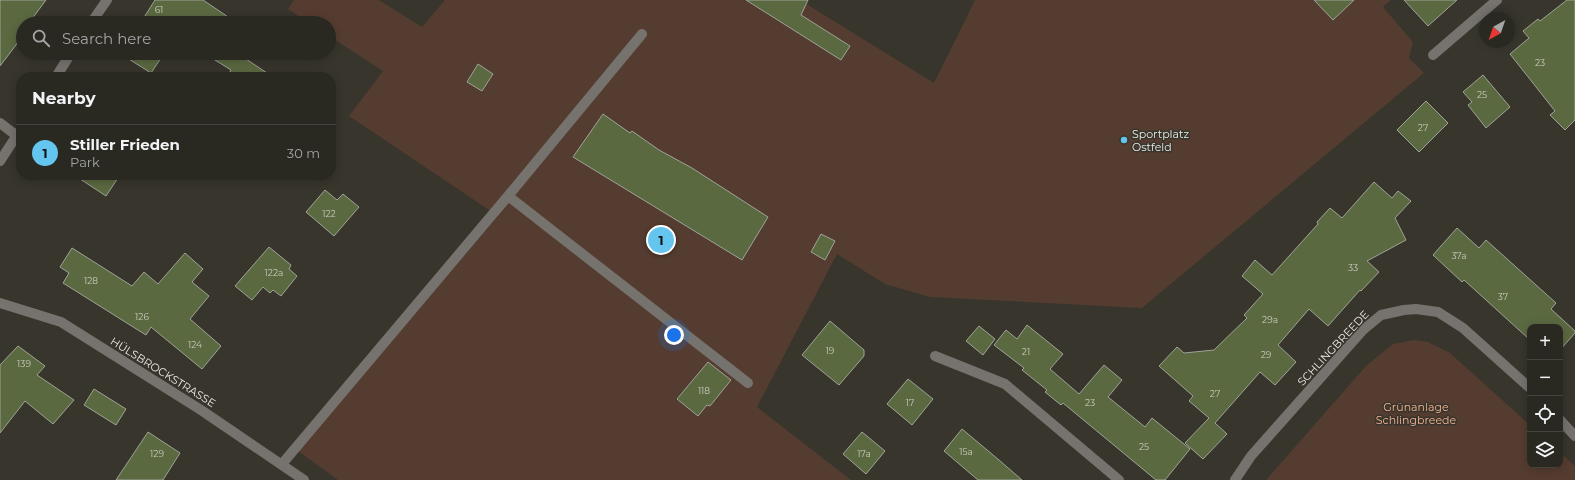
<!DOCTYPE html>
<html lang="en">
<head>
<meta charset="utf-8">
<style>
	body { margin:0; font-family:Montserrat,sans-serif; background:#35342e; color:#f1f3f6 }
	.controls { position:absolute; right:12px; bottom:12px; display:grid; overflow:hidden; border-radius:8px; box-shadow:0 2px 10px #0003 }
	.controls button { width:36px; height:36px; display:grid; place-items:center; padding:0; border:0; border-bottom:1px solid #45443f; background:#292821; color:#f1f3f6; font:20px sans-serif }
	.compass { position:absolute; left:1479px; top:12px; width:36px; height:36px; border-radius:50%; background:#292821; box-shadow:0 2px 10px #0003; rotate:220deg }
	.you { position:absolute; left:674px; top:335px; width:14px; height:14px; margin:-10px; border:3px solid #fff; border-radius:50%; background:#1a73e8; box-shadow:0 0 0 6px #1a73e833 }
	.badge { display:grid; place-items:center; width:26px; height:26px; border-radius:50%; background:#64c5ee; color:#111; font-size:13px; font-weight:700 }
	.pin { position:absolute; translate:-50% -50%; border:2px solid #fff; box-shadow:0 1px 4px #0006 }
	.list { margin:0; padding:0; list-style:none }
	h2 { display:flex; justify-content:space-between; align-items:center; height:52px; margin:0; padding:0 16px; font-size:17px }
	h2 small { font-size:13px; font-weight:400; color:#a5a6a5 }
	.list li { display:grid; grid-template-columns:26px 1fr auto; gap:12px; align-items:center; box-sizing:border-box; height:56px; padding:0 16px; border-top:1px solid #45443f }
	.list b { display:block; font-size:15px; white-space:nowrap }
	.list p { margin:0; font-size:13px; white-space:nowrap; color:#a5a6a5 }
	.list em { font-size:13px; font-style:normal; color:#a5a6a5 }
	.icon { flex:none; width:22px; height:22px; fill:none; stroke:currentColor; stroke-width:2; stroke-linecap:round; stroke-linejoin:round }
	.map { position:relative; flex:none; width:1575px; height:480px; overflow:hidden }
	.search { position:absolute; background:#292821; box-shadow:0 2px 10px #0003; left:16px; top:16px; width:320px; height:44px; display:flex; align-items:center; gap:10px; box-sizing:border-box; padding:0 14px; border-radius:22px; color:#a5a6a5; font-size:15px }
	.panel { position:absolute; background:#292821; box-shadow:0 2px 10px #0003; left:16px; top:72px; width:320px; height:108px; border-radius:16px }
	.map>svg:first-child { display:block }
	.green { fill:#553c30 }
	.building { fill:#5b6941; stroke:#9fa399 }
	.lines { fill:none; stroke-linecap:round; stroke-linejoin:round }
	.minor { stroke:#76736f; stroke-width:10 }
	.poi-dot { fill:#64c5ee; stroke:#37352c; stroke-width:1.5 }
	.labels { text-anchor:middle; dominant-baseline:central; stroke-width:3; stroke-linejoin:round; paint-order:stroke }
	.number-label { font-size:9px; fill:#c8cbbd }
	.poi-label { font-size:11px; fill:#edece6; stroke:#37352c; text-anchor:start }
	.street-label { font-size:11px; fill:#edece6; stroke:#37352c }
	.park-label { font-size:11px; fill:#f8b393; stroke:#37352c }
</style>
</head>
<body>
<div class="map">
<svg width="1575" height="480" viewBox="0 0 1575 480">
	<rect width="100%" height="100%" fill="#37352c"/>
	<path class="green" d="M 294,0 L 379,0 L 422,27 L 445,0 L 800,0 L 934,83 L 975,0 L 1391,0 L 1383,7 L 1413,42 L 1409,58 L 1424,73 L 1142,308 L 930,297 L 885,284 L 837,254 L 757,407 L 851,480 L 338,480 L 298,451 L 498,216 L 349,116 L 383,71 L 329,36 L 329,23 L 309,23 L 288,9 Z
		M 1414,340 L 1428,342 L 1450,353 L 1530,425 L 1530,465 L 1560,465 L 1560,452 L 1575,466 L 1575,480 L 1266,480 L 1366,366 L 1393,344 Z"/>
	<path class="building" d="M 0,0 L 46,0 L 29,23 L 23,23 L 23,31 L 17,39 L 19,41 L 0,66 Z
		M 155,0 L 203,0 L 237,23 L 146,23 L 147,21 L 143,19 Z
		M 746,0 L 808,0 L 801,15 L 850,46 L 841,60 Z
		M 1314,0 L 1354,0 L 1333,20 Z
		M 1404,0 L 1457,0 L 1428,26 Z
		M 1567,0 L 1575,0 L 1575,120 L 1565,130 L 1550,115 L 1555,111 L 1510,54 L 1529,38 L 1523,31 L 1538,19 L 1540,21 Z
		M 127,53 L 160,53 L 163,55 L 151,73 L 124,56 Z
		M 208,53 L 237,53 L 273,77 L 227,77 L 231,70 L 207,55 Z
		M 478,64 L 493,74 L 482,91 L 467,82 Z
		M 1483,75 L 1510,107 L 1486,128 L 1468,105 L 1472,102 L 1463,92 Z
		M 1426,101 L 1448,123 L 1419,152 L 1397,130 Z
		M 603,114 L 630,133 L 632,131 L 659,150 L 692,168 L 768,217 L 742,260 L 573,157 Z
		M 74,175 L 120,175 L 106,196 Z
		M 1374,182 L 1392,198 L 1398,191 L 1411,201 L 1395,218 L 1406,240 L 1367,261 L 1379,272 L 1361,291 L 1360,290 L 1328,326 L 1309,309 L 1278,345 L 1296,362 L 1275,385 L 1260,372 L 1215,423 L 1227,434 L 1203,459 L 1185,443 L 1209,418 L 1189,401 L 1193,396 L 1159,366 L 1177,347 L 1184,353 L 1214,350 L 1247,318 L 1244,315 L 1263,294 L 1242,276 L 1255,260 L 1272,275 L 1318,224 L 1317,222 L 1330,208 L 1342,218 Z
		M 325,190 L 337,200 L 343,194 L 359,207 L 334,236 L 306,212 Z
		M 1457,228 L 1479,248 L 1486,240 L 1556,303 L 1551,309 L 1575,331 L 1575,333 L 1560,350 L 1560,327 L 1530,327 L 1530,340 L 1464,280 L 1462,282 L 1433,255 Z
		M 821,234 L 835,241 L 825,260 L 811,252 Z
		M 269,247 L 291,265 L 289,269 L 297,276 L 281,296 L 273,290 L 270,293 L 263,287 L 252,300 L 235,286 Z
		M 72,248 L 132,286 L 144,272 L 158,284 L 185,253 L 203,269 L 192,282 L 209,296 L 190,319 L 221,346 L 202,369 L 151,327 L 146,335 L 63,283 L 69,273 L 60,267 Z
		M 830,321 L 864,350 L 864,356 L 839,385 L 802,355 Z
		M 1027,325 L 1063,354 L 1050,369 L 1079,394 L 1104,365 L 1122,380 L 1108,397 L 1145,427 L 1152,418 L 1190,449 L 1165,480 L 1156,480 L 1063,403 L 1061,405 L 1045,392 L 1047,390 L 1022,370 L 1024,368 L 994,345 L 1006,330 L 1017,339 Z
		M 979,326 L 995,339 L 983,355 L 966,341 Z
		M 18,346 L 45,366 L 37,375 L 74,400 L 53,424 L 25,401 L 0,433 L 0,365 Z
		M 708,362 L 731,380 L 710,406 L 707,405 L 698,416 L 677,399 Z
		M 908,379 L 933,399 L 912,425 L 887,404 Z
		M 94,389 L 126,409 L 116,425 L 84,405 Z
		M 962,429 L 999,460 L 1022,480 L 978,480 L 944,451 Z
		M 148,432 L 180,453 L 163,480 L 116,480 Z
		M 862,432 L 885,451 L 866,474 L 843,454 Z"/>
	<g class="lines">
		<path class="minor" d="M 91,23 L 107,0
			M 1433,55 L 1497,0
			M 56,77 L 71,53
			M 0,123 L 17,136
			M 0,161 L 21,129
			M 508,196 L 748,383
			M 0,303 L 61,322 L 201,410 L 304,480
			M 935,356 L 1005,384 L 1119,480
			M 1560,420 L 1575,436
			M 282,464 L 508,196 L 642,34
			M 1235,480 L 1251,456 L 1363,330 L 1381,315 L 1404,310 L 1416,309 L 1438,312 L 1463,328 L 1530,388"/>
	</g>
	<circle class="poi-dot" cx="1124" cy="140" r="4"/>
	<g class="labels">
		<g class="number-label">
			<text x="159" y="9">61</text>
			<text x="1540" y="62">23</text>
			<text x="1482" y="94">25</text>
			<text x="1423" y="127">27</text>
			<text x="329" y="213">122</text>
			<text x="1459" y="255">37a</text>
			<text x="1353" y="267">33</text>
			<text x="274" y="272">122a</text>
			<text x="91" y="280">128</text>
			<text x="1503" y="296">37</text>
			<text x="142" y="316">126</text>
			<text x="1270" y="319">29a</text>
			<text x="195" y="344">124</text>
			<text x="830" y="350">19</text>
			<text x="1026" y="351">21</text>
			<text x="1266" y="354">29</text>
			<text x="24" y="363">139</text>
			<text x="704" y="390">118</text>
			<text x="1215" y="393">27</text>
			<text x="910" y="402">17</text>
			<text x="1090" y="402">23</text>
			<text x="1144" y="446">25</text>
			<text x="966" y="451">15a</text>
			<text x="157" y="453">129</text>
			<text x="864" y="453">17a</text>
		</g>
		<g class="poi-label">
			<text x="1132" y="134">Sportplatz<tspan x="1132" dy="13">Ostfeld</tspan></text>
		</g>
		<g class="street-label">
			<text transform="translate(1333 348) rotate(-47)">SCHLINGBREEDE</text>
			<text transform="translate(163 372) rotate(32)">HÜLSBROCKSTRASSE</text>
		</g>
		<g class="park-label">
			<text x="1416" y="407">Grünanlage<tspan x="1416" dy="13">Schlingbreede</tspan></text>
		</g>
	</g>
</svg>
<div class="controls">
<button>+</button>
<button>−</button>
<button><svg class="icon" aria-label="locate" viewBox="0 0 24 24"><circle cx="12" cy="12" r="6"/><path d="M12 2v4M12 18v4M2 12h4M18 12h4"/></svg></button>
<button><svg class="icon" aria-label="layers" viewBox="0 0 24 24"><path d="M12 4l9 5-9 5-9-5zM3 14l9 5 9-5"/></svg></button>
</div>
<svg class="compass" viewBox="-18 -18 36 36"><path d="M0-13l5 13h-10z" fill="#e53935"/><path d="M0 13l5-13h-10z" fill="#a5a6a5"/></svg>
<div class="you"></div>
<div class="pin badge" style="left:661px;top:240px">1</div>
<div class="search"><svg class="icon" aria-label="search" viewBox="0 0 24 24"><circle cx="10" cy="10" r="6"/><path d="M15 15l6 6"/></svg>Search here</div>
<section class="panel">
<h2>Nearby<small></small></h2>
<ul class="list">
<li><span class="badge">1</span><div><b>Stiller Frieden</b><p>Park</p></div><em>30 m</em></li>
</ul>
</section>
</div>
</body>
</html>
